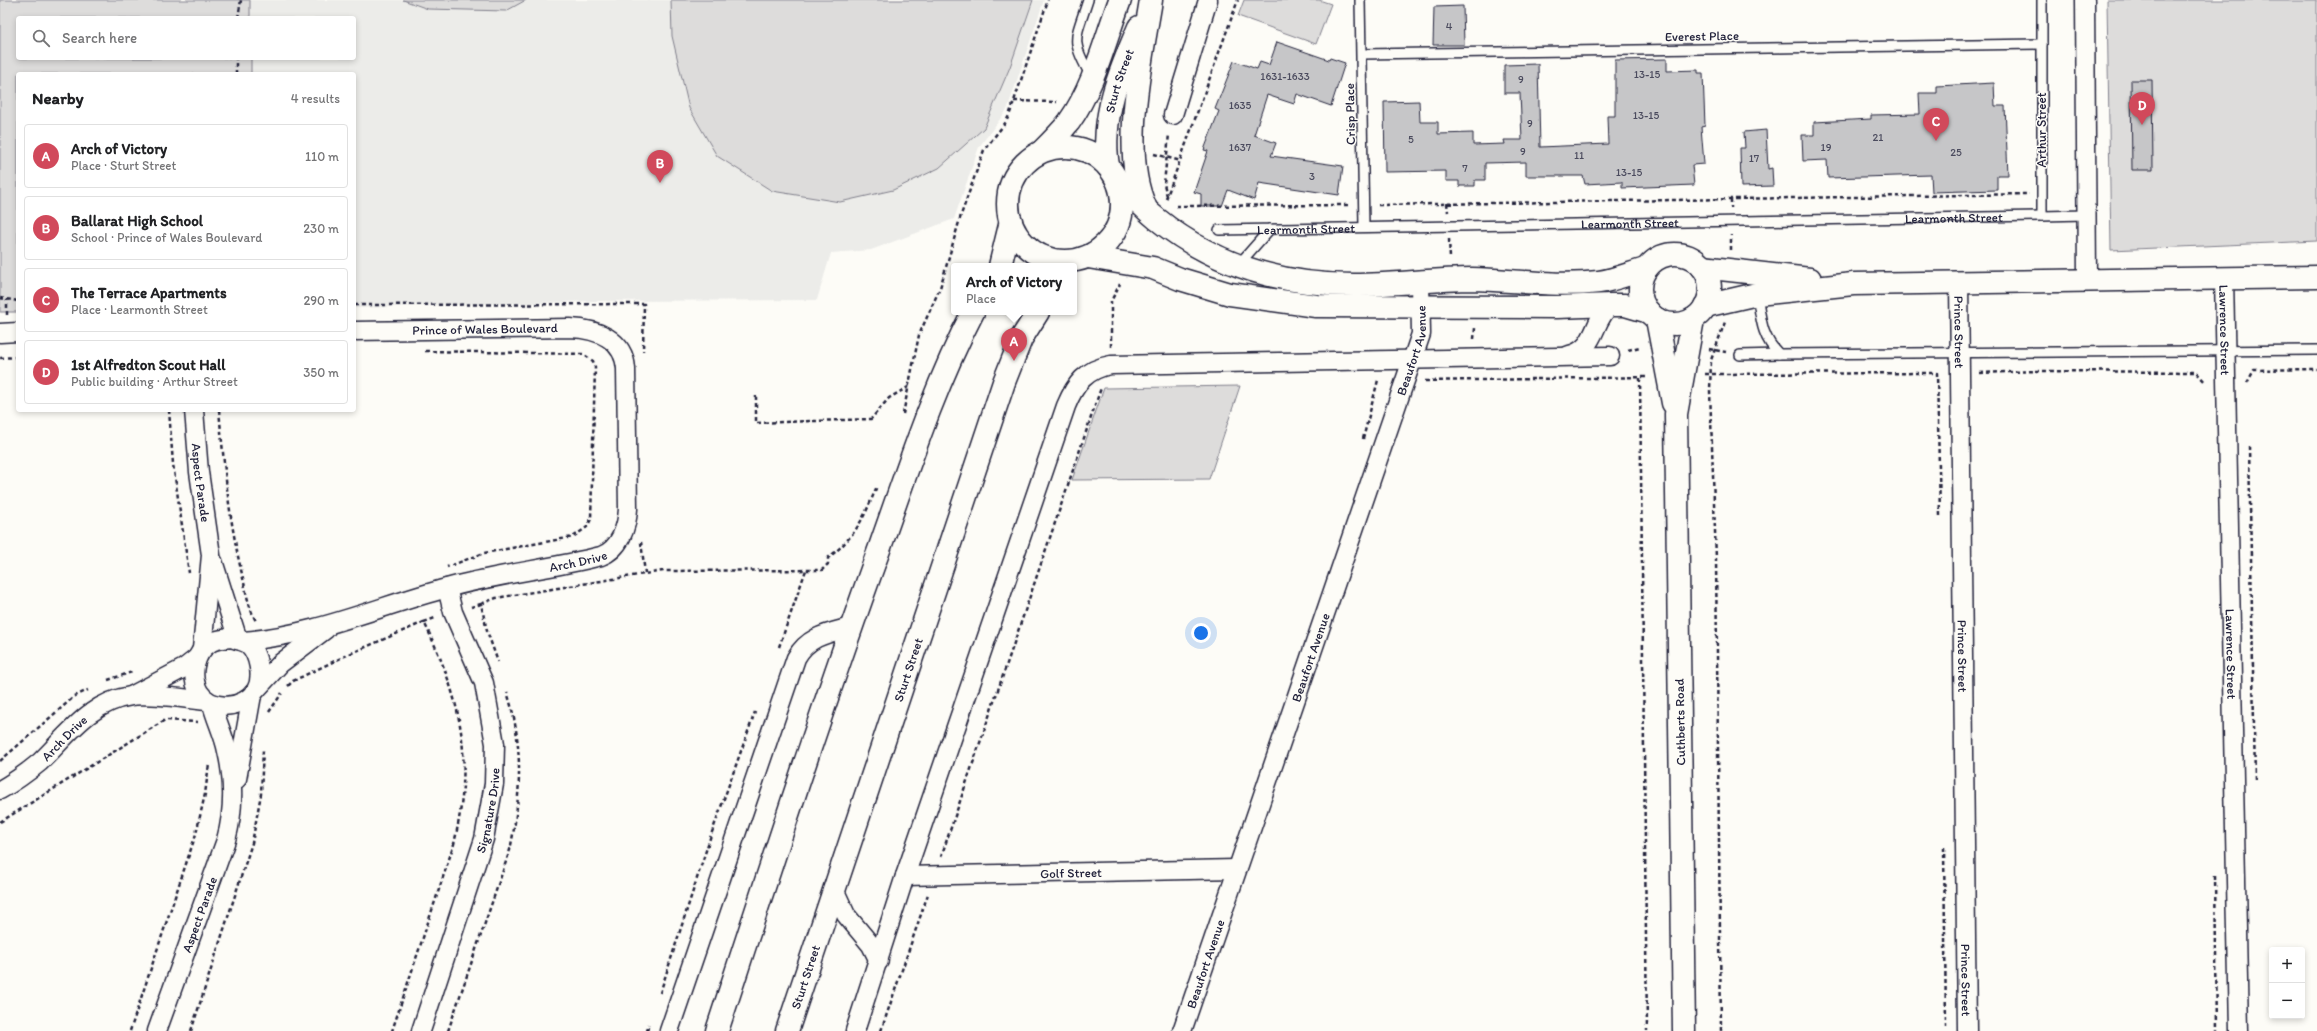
<!DOCTYPE html>
<html lang="en">
<head>
<meta charset="utf-8">
<style>
	body { margin:0; font-family:Itim,sans-serif; background:#f2f2f2; color:#202124 }
	.controls { position:absolute; right:12px; bottom:12px; display:grid; overflow:hidden; border-radius:4px; box-shadow:0 2px 6px #0003 }
	.controls button { width:36px; height:36px; display:grid; place-items:center; padding:0; border:0; border-bottom:1px solid #e0e0e0; background:#fff; color:#202124; font:20px sans-serif }
	.you { position:absolute; left:1201px; top:633px; width:14px; height:14px; margin:-10px; border:3px solid #fff; border-radius:50%; background:#1a73e8; box-shadow:0 0 0 6px #1a73e833 }
	.badge { display:grid; place-items:center; width:26px; height:26px; border-radius:50%; background:#d1495b; color:#fff; font-size:13px; font-weight:700 }
	.pin { position:absolute; translate:-50% -33px; filter:drop-shadow(0 1px 2px #0008) }
	.pin::after { content:''; position:absolute; top:21px; width:14px; height:12px; background:inherit; clip-path:polygon(0 0,100% 0,50% 100%) }
	.popup { position:absolute; left:951px; top:263px; width:126px; height:52px; box-sizing:border-box; display:grid; place-content:center; border-radius:4px; background:#fff; filter:drop-shadow(0 1px 3px #0005); font-size:13px; white-space:nowrap; color:#757577 }
	.popup b { font-size:15px; color:#202124 }
	.popup::after { content:''; position:absolute; left:50%; top:100%; margin-left:-8px; border:8px solid transparent; border-top-color:#fff }
	.list { margin:0; padding:0; list-style:none }
	h2 { display:flex; justify-content:space-between; align-items:center; height:52px; margin:0; padding:0 16px; font-size:17px }
	h2 small { font-size:13px; font-weight:400; color:#757577 }
	.list li { display:grid; grid-template-columns:26px 1fr auto; gap:12px; align-items:center; box-sizing:border-box; height:64px; margin:0 8px 8px; padding:0 8px; border:1px solid #e0e0e0; border-radius:4px }
	.list b { display:block; font-size:15px; white-space:nowrap }
	.list p { margin:0; font-size:13px; white-space:nowrap; color:#757577 }
	.list em { font-size:13px; font-style:normal; color:#757577 }
	.icon { flex:none; width:22px; height:22px; fill:none; stroke:currentColor; stroke-width:2; stroke-linecap:round; stroke-linejoin:round }
	.map { position:relative; flex:none; width:2317px; height:1031px; overflow:hidden }
	.search { position:absolute; background:#fff; box-shadow:0 2px 6px #0003; left:16px; top:16px; width:340px; height:44px; display:flex; align-items:center; gap:10px; box-sizing:border-box; padding:0 14px; border-radius:4px; color:#757577; font-size:15px }
	.panel { position:absolute; background:#fff; box-shadow:0 2px 6px #0003; left:16px; top:72px; width:340px; height:340px; border-radius:4px }
	.map>svg:first-child { display:block }
	.built { fill:#ecece9 }
	.green { fill:#dddcdb; stroke:#807f8b }
	.building { fill:#c6c6c8; stroke:#22223b }
	.lines { fill:none; stroke-linecap:round; stroke-linejoin:round }
	.lane-casing { stroke:#22223b; stroke-width:12 }
	.street-casing { stroke:#22223b; stroke-width:21 }
	.secondary-casing { stroke:#22223b; stroke-width:25 }
	.path { stroke:#22223b; stroke-width:2.5; stroke-dasharray:4 3; stroke-linecap:butt }
	.lane { stroke:#fdfcf7; stroke-width:9 }
	.street { stroke:#fdfcf7; stroke-width:18 }
	.secondary { stroke:#fdfcf7; stroke-width:22 }
	.labels { text-anchor:middle; dominant-baseline:central; stroke-width:3; stroke-linejoin:round; paint-order:stroke }
	.number-label { font-size:11px; fill:#4b4b5e }
	.street-label { font-size:13px; fill:#22223b; stroke:#fdfcf7 }
</style>
</head>
<body>
<div class="map">
<svg width="2317" height="1031" viewBox="0 0 2317 1031">
	<rect width="100%" height="100%" fill="#fdfcf7"/>
	<filter id="ink" filterUnits="userSpaceOnUse"><feTurbulence type="fractalNoise" baseFrequency=".025" numOctaves="2"/><feDisplacementMap in="SourceGraphic" scale="8" xChannelSelector="R" yChannelSelector="G"/><feConvolveMatrix kernelMatrix="1 2 1 2 8 2 1 2 1" color-interpolation-filters="sRGB"/></filter>
	<g filter="url(#ink)">
		<path class="built" d="M 250,0 L 1044,0 L 1007,110 L 979,147 L 954,219 L 871,250 L 831,253 L 817,300 L 598,301 L 354,308 L 354,74 L 251,74 L 251,58 L 354,58 L 354,18 L 250,18 Z"/>
		<path class="green" d="M 0,0 L 250,0 L 250,18 L 18,18 L 18,58 L 251,58 L 251,74 L 18,74 L 18,312 L 0,312 Z
			M 403,0 L 526,0 L 506,11 L 428,9 Z
			M 671,0 L 1033,0 L 1010,67 L 984,128 L 939,168 L 893,190 L 840,202 L 772,191 L 717,156 L 689,108 L 672,36 Z
			M 1244,0 L 1319,0 L 1331,4 L 1316,44 L 1238,16 Z
			M 2107,0 L 2317,0 L 2317,241 L 2111,250 Z
			M 1240,386 L 1209,479 L 1072,480 L 1104,388 Z"/>
		<path class="building" d="M 1463,6 L 1464,45 L 1433,45 L 1434,7 Z
			M 1277,42 L 1329,60 L 1330,58 L 1345,63 L 1331,106 L 1297,94 L 1294,104 L 1267,95 L 1254,135 L 1276,143 L 1271,156 L 1343,166 L 1339,195 L 1259,183 L 1254,200 L 1228,190 L 1222,206 L 1201,206 L 1201,194 L 1194,192 L 1208,151 L 1204,150 L 1219,111 L 1215,109 L 1234,61 L 1257,69 L 1260,62 L 1269,65 Z
			M 1667,59 L 1667,71 L 1698,70 L 1698,73 L 1703,73 L 1705,126 L 1701,127 L 1704,164 L 1692,165 L 1694,185 L 1622,188 L 1622,182 L 1585,184 L 1583,176 L 1526,176 L 1526,162 L 1485,163 L 1485,180 L 1475,180 L 1475,186 L 1459,186 L 1459,181 L 1446,181 L 1446,171 L 1385,172 L 1384,102 L 1419,101 L 1420,122 L 1438,122 L 1438,134 L 1473,133 L 1473,145 L 1505,144 L 1504,140 L 1522,140 L 1520,93 L 1504,93 L 1504,65 L 1538,64 L 1540,147 L 1608,144 L 1607,116 L 1615,116 L 1615,60 Z
			M 2131,80 L 2152,80 L 2153,170 L 2132,170 Z
			M 1994,83 L 1995,106 L 2005,106 L 2008,175 L 1997,175 L 1997,190 L 1932,192 L 1931,175 L 1828,178 L 1827,160 L 1803,161 L 1802,135 L 1814,135 L 1814,122 L 1871,119 L 1871,115 L 1920,114 L 1919,93 L 1937,93 L 1937,86 Z
			M 1766,130 L 1768,169 L 1772,168 L 1773,186 L 1741,187 L 1740,148 L 1745,148 L 1744,132 Z"/>
		<g class="lines">
			<defs>
				<g id="lane">
					<path d="M 1088,0 C 1076,38 1069,39 1091,76"/>
					<path d="M 1360,0 L 1364,227"/>
					<path d="M 2042,0 L 2042,216 L 2086,215"/>
					<path d="M 1362,54 L 2042,44"/>
					<path id="s1" d="M 1219,230 L 2042,216"/>
					<path d="M 1239,264 L 1270,229"/>
					<path d="M 1757,294 C 1761,318 1761,337 1779,354 L 2317,350"/>
					<path d="M 1740,355 L 1779,354"/>
				</g>
				<g id="street">
					<path d="M 2085,0 L 2087,280"/>
					<path d="M 1173,115 L 1208,0"/>
					<path id="s2" d="M 2224,277 L 2239,1031"/>
					<path id="s3" d="M 1959,281 L 1967,1031"/>
					<path d="M 0,333 L 18,332"/>
					<path d="M 1569,355 C 1597,349 1592,320 1611,305"/>
					<path id="s4" d="M 194,410 L 199,472 L 211,555 L 202,649"/>
					<path d="M 213,561 L 238,640"/>
					<path d="M 231,638 C 236,640 243,641 248,644 C 259,654 263,678 256,690 C 243,709 212,712 199,692 C 190,676 194,653 210,643 C 216,639 224,639 231,638 Z"/>
					<path id="s5" d="M 242,641 C 313,636 379,606 447,588 C 497,574 550,569 601,556 C 620,549 627,527 628,509 L 626,369 C 624,339 597,329 570,328 L 354,331"/>
					<path d="M 257,689 L 281,663 L 326,629"/>
					<path d="M 133,695 L 184,668 L 197,658"/>
					<path d="M 237,779 L 252,695"/>
					<path id="s6" d="M 0,790 C 14,782 28,772 40,762 C 68,735 90,702 131,696 C 149,693 188,699 207,701"/>
					<path id="s7" d="M 905,876 L 1236,869"/>
					<path d="M 835,891 L 846,915 L 871,945 L 879,961"/>
					<path id="s8" d="M 157,1031 L 226,840 C 234,811 234,781 227,751 C 224,735 216,720 212,704"/>
					<path id="s9" d="M 421,1031 L 484,839 L 494,784 L 495,744 L 484,683 L 453,612 L 447,588"/>
					<path d="M 669,1031 L 796,658 C 808,636 829,633 851,627"/>
					<path d="M 855,1031 L 905,876 L 1066,406 C 1075,384 1086,369 1111,365 L 1610,356"/>
					<path id="s10" d="M 1182,1031 L 1421,334 L 1420,281"/>
				</g>
				<g id="secondary">
					<circle cx="1065" cy="204" r="57"/>
					<path d="M 1042,151 C 1051,142 1061,132 1069,122 C 1094,87 1105,40 1120,0"/>
					<path id="s11" d="M 1108,166 C 1100,117 1120,71 1139,27"/>
					<path d="M 1118,182 C 1131,194 1143,208 1157,219 C 1214,265 1282,285 1354,285 C 1394,285 1433,279 1472,279 C 1515,280 1556,287 1599,282 C 1614,280 1631,273 1646,269"/>
					<path d="M 1145,206 C 1120,153 1142,57 1151,0"/>
					<circle cx="1675" cy="289" r="35"/>
					<path d="M 1088,257 L 1153,268 L 1180,279 L 1230,294 L 1316,306 L 1557,307 L 1611,305 L 1625,305 L 1649,312"/>
					<path d="M 1000,266 L 1011,221"/>
					<path d="M 1702,267 L 1810,279"/>
					<path d="M 1705,306 L 1757,294 L 1853,284 L 2317,277"/>
					<path d="M 1657,319 L 1673,403"/>
					<path d="M 717,1031 C 770,869 822,707 880,547 C 908,468 934,387 973,312"/>
					<path id="s12" d="M 787,1031 L 1004,382 L 1021,339 L 1038,312"/>
					<path d="M 1684,1031 L 1676,414 L 1693,319"/>
				</g>
			</defs>
			<use href="#lane" class="lane-casing"/>
			<use href="#street" class="street-casing"/>
			<use href="#secondary" class="secondary-casing"/>
			<path class="path" d="M 238,18 L 241,0
				M 236,74 L 236,58
				M 1014,101 L 1057,102
				M 1154,154 L 1181,161
				M 1167,196 L 1164,184 L 1169,134
				M 1166,199 L 1238,0
				M 1731,199 L 1731,208
				M 1447,203 L 1448,212
				M 1378,205 L 2029,194
				M 1176,206 L 1349,205
				M 1449,239 L 1450,258
				M 1731,250 L 1731,235
				M 0,298 L 18,301
				M 354,305 L 644,304 L 643,351
				M 7,315 L 7,300
				M 1474,339 L 1475,328
				M 1111,347 L 1111,301 L 1120,284
				M 1709,349 L 1726,352
				M 1628,350 L 1640,347
				M 425,351 L 583,354 L 593,361 L 595,367 L 591,519 L 587,527 L 573,537 L 484,553 L 447,567
				M 0,358 L 18,357
				M 1980,373 L 2037,371 L 2196,372 L 2206,383
				M 1705,374 L 1937,373 L 1940,516
				M 1640,378 L 1647,1031
				M 1425,381 L 1646,377
				M 2247,383 L 2254,370 L 2317,369
				M 756,396 L 756,423 L 871,419 L 889,398 L 908,387
				M 169,410 L 173,464 L 189,573
				M 219,410 C 224,465 229,520 242,574 C 246,590 248,607 256,621
				M 903,414 L 919,335 L 940,288 L 961,215 L 984,150 L 1006,122 L 1010,113 L 1048,0
				M 1363,439 L 1378,380
				M 2249,446 L 2255,781
				M 641,542 L 645,573
				M 481,604 L 496,598 L 663,571 L 822,570 L 828,564 L 828,558 C 856,536 864,518 877,486
				M 471,607 L 481,604 L 487,631 L 498,662
				M 424,622 L 435,618
				M 779,647 L 806,570
				M 108,680 L 132,672
				M 288,686 L 293,681 L 347,655 L 424,622 C 462,701 474,757 454,844 L 392,1031
				M 269,712 L 282,693
				M 0,761 L 75,696 L 88,690
				M 0,822 L 165,720 L 198,722
				M 1944,847 L 1946,1026
				M 941,857 L 1101,388
				M 2215,876 L 2217,1031
				M 660,993 L 711,835 L 755,712
				M 130,1031 L 196,834 L 205,794 L 209,764
				M 191,1031 L 252,843 L 261,794 L 263,749
				M 448,1031 L 510,850 C 521,797 524,744 507,692
				M 647,1031 L 649,1024
				M 881,1031 L 928,894
				M 1721,1031 L 1716,559 L 1710,391 L 1711,360 L 1725,322"/>
			<use href="#lane" class="lane"/>
			<use href="#street" class="street"/>
			<use href="#secondary" class="secondary"/>
		</g>
	</g>
	<g class="labels">
		<g class="number-label">
			<text x="1449" y="26">4</text>
			<text x="1647" y="74">13-15</text>
			<text x="1285" y="76">1631-1633</text>
			<text x="1521" y="79">9</text>
			<text x="1240" y="105">1635</text>
			<text x="1646" y="115">13-15</text>
			<text x="1530" y="123">9</text>
			<text x="1878" y="137">21</text>
			<text x="1411" y="139">5</text>
			<text x="1240" y="147">1637</text>
			<text x="1826" y="147">19</text>
			<text x="1523" y="151">9</text>
			<text x="1956" y="152">25</text>
			<text x="1579" y="155">11</text>
			<text x="1754" y="158">17</text>
			<text x="1465" y="168">7</text>
			<text x="1629" y="172">13-15</text>
			<text x="1312" y="176">3</text>
		</g>
		<g class="street-label">
			<text transform="translate(1702 36) rotate(-1)">Everest Place</text>
			<text stroke="none"><textPath href="#s11" startOffset="87">Sturt Street</textPath></text>
			<text transform="translate(1350 114) rotate(-91)">Crisp Place</text>
			<text transform="translate(2041 130) rotate(-90)">Arthur Street</text>
			<text stroke="none"><textPath href="#s1" startOffset="735">Learmonth Street</textPath></text>
			<text stroke="none"><textPath href="#s1" startOffset="411">Learmonth Street</textPath></text>
			<text stroke="none"><textPath href="#s1" startOffset="87">Learmonth Street</textPath></text>
			<text transform="translate(485 329) rotate(-1)">Prince of Wales Boulevard</text>
			<text stroke="none"><textPath href="#s2" startOffset="53">Lawrence Street</textPath></text>
			<text stroke="none"><textPath href="#s3" startOffset="51">Prince Street</textPath></text>
			<text stroke="none"><textPath href="#s10" startOffset="719">Beaufort Avenue</textPath></text>
			<text stroke="none"><textPath href="#s4" startOffset="73">Aspect Parade</textPath></text>
			<text stroke="none"><textPath href="#s5" startOffset="346">Arch Drive</textPath></text>
			<text stroke="none"><textPath href="#s2" startOffset="377">Lawrence Street</textPath></text>
			<text stroke="none"><textPath href="#s3" startOffset="375">Prince Street</textPath></text>
			<text stroke="none"><textPath href="#s10" startOffset="395">Beaufort Avenue</textPath></text>
			<text stroke="none"><textPath href="#s12" startOffset="381">Sturt Street</textPath></text>
			<text transform="translate(1680 722) rotate(-91)">Cuthberts Road</text>
			<text stroke="none"><textPath href="#s6" startOffset="83">Arch Drive</textPath></text>
			<text stroke="none"><textPath href="#s9" startOffset="231">Signature Drive</textPath></text>
			<text stroke="none"><textPath href="#s7" startOffset="166">Golf Street</textPath></text>
			<text stroke="none"><textPath href="#s8" startOffset="124">Aspect Parade</textPath></text>
			<text stroke="none"><textPath href="#s10" startOffset="71">Beaufort Avenue</textPath></text>
			<text stroke="none"><textPath href="#s12" startOffset="57">Sturt Street</textPath></text>
			<text stroke="none"><textPath href="#s3" startOffset="699">Prince Street</textPath></text>
		</g>
	</g>
</svg>
<div class="controls">
<button>+</button>
<button>−</button>
</div>
<div class="you"></div>
<div class="pin badge" style="left:1014px;top:361px">A</div>
<div class="popup"><b>Arch of Victory</b>Place</div>
<div class="pin badge" style="left:660px;top:183px">B</div>
<div class="pin badge" style="left:1936px;top:141px">C</div>
<div class="pin badge" style="left:2142px;top:125px">D</div>
<div class="search"><svg class="icon" aria-label="search" viewBox="0 0 24 24"><circle cx="10" cy="10" r="6"/><path d="M15 15l6 6"/></svg>Search here</div>
<section class="panel">
<h2>Nearby<small>4 results</small></h2>
<ul class="list">
<li><span class="badge">A</span><div><b>Arch of Victory</b><p>Place · Sturt Street</p></div><em>110 m</em></li>
<li><span class="badge">B</span><div><b>Ballarat High School</b><p>School · Prince of Wales Boulevard</p></div><em>230 m</em></li>
<li><span class="badge">C</span><div><b>The Terrace Apartments</b><p>Place · Learmonth Street</p></div><em>290 m</em></li>
<li><span class="badge">D</span><div><b>1st Alfredton Scout Hall</b><p>Public building · Arthur Street</p></div><em>350 m</em></li>
</ul>
</section>
</div>
</body>
</html>
